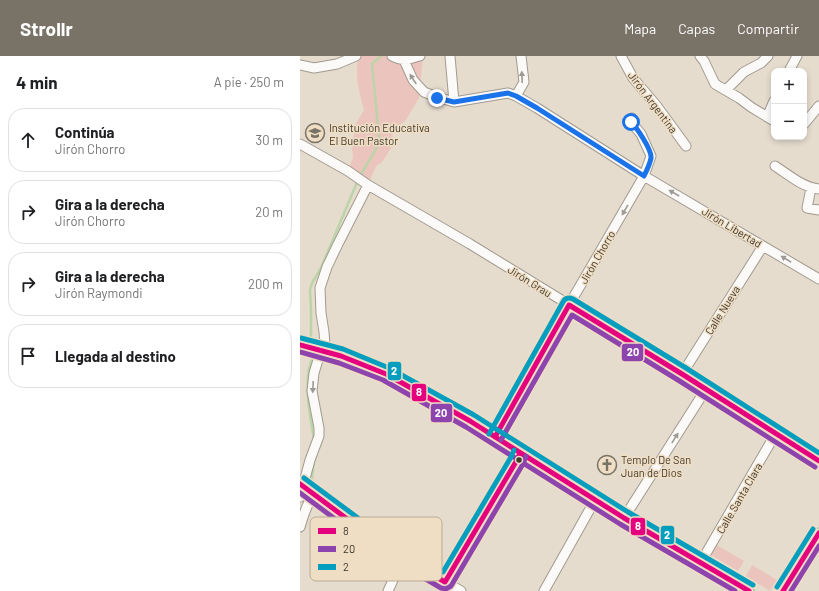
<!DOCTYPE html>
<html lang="es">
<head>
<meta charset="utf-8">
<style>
	body { margin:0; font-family:Barlow,sans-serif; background:#f6f6f6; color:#202124 }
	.controls { position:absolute; right:12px; top:12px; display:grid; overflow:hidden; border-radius:8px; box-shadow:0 2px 6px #0003 }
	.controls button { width:36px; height:36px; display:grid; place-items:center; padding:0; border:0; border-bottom:1px solid #e0e0e0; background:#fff; color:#202124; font:20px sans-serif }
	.stop { position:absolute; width:12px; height:12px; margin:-9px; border:3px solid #1a73e8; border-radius:50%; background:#fff }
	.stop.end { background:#1a73e8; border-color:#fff; box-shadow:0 1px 4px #0008 }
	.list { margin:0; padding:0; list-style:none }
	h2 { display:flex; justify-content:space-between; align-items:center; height:52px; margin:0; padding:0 16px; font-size:17px }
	h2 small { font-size:13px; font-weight:400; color:#757577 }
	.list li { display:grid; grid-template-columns:26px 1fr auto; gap:12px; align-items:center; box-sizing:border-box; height:64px; margin:0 8px 8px; padding:0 8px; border:1px solid #e0e0e0; border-radius:16px }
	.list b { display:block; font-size:15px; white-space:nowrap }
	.list p { margin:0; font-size:13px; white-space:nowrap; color:#757577 }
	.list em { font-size:13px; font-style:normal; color:#757577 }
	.icon { flex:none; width:22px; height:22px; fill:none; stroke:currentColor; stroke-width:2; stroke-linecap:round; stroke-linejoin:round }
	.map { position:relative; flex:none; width:519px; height:535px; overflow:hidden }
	header { display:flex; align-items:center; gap:24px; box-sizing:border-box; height:56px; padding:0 20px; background:#797266; color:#fff }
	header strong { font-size:19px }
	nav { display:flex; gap:22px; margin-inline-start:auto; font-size:14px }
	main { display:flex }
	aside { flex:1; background:#fff }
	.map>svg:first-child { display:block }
	.green { fill:#ebc5bd }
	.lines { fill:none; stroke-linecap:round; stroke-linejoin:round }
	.stream { stroke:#bcd4a7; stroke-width:2.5 }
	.minor-casing { stroke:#a19a8f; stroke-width:11 }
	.minor { stroke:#fbfaf8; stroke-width:9 }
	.bus-1-casing { stroke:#efdec4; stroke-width:8 }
	.bus-2-casing { stroke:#efdec4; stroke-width:8 }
	.bus-3-casing { stroke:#efdec4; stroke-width:8 }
	.bus-1 { stroke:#e5007d; stroke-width:5 }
	.bus-2 { stroke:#8e44ad; stroke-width:5 }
	.bus-3 { stroke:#069ebe; stroke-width:5 }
	.oneway { fill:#9d9a93 }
	.route { stroke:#1a73e8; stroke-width:5 }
	.bus-dot { fill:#3f392e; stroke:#efdec4; stroke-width:1.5 }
	.labels { text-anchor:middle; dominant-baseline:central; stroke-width:3; stroke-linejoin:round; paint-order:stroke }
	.street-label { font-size:11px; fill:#3f392e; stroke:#efdec4 }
	.poi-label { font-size:11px; fill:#3f392e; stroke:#efdec4; text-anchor:start }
	.key { fill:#efdec4; stroke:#baac97; stroke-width:1 }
	.key-label { font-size:11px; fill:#3f392e }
	.line-badge { stroke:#efdec4; stroke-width:1.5 }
	.badge-label { font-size:11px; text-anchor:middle; font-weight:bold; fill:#fff }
</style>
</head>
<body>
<header>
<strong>Strollr</strong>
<nav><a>Mapa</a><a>Capas</a><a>Compartir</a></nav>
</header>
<main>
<aside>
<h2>4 min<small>A pie · 250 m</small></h2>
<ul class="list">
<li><svg class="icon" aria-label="ahead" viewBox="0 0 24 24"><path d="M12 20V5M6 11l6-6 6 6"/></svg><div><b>Continúa</b><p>Jirón Chorro</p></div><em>30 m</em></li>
<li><svg class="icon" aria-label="right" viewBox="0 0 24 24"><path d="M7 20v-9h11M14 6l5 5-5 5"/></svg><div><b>Gira a la derecha</b><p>Jirón Chorro</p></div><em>20 m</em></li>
<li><svg class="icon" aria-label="right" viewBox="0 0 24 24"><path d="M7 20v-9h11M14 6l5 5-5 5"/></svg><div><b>Gira a la derecha</b><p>Jirón Raymondi</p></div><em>200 m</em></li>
<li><svg class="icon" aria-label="arrive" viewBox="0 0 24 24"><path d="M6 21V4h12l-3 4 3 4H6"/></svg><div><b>Llegada al destino</b></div></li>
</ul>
</aside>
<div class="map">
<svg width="519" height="535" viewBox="0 0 519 535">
	<rect width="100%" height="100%" fill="#e5dcce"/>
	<path class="green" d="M 59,0 L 123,0 L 119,42 L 106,64 L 93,75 L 91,92 L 82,106 L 76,110 L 68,129 L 48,115 L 53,102 L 52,93 L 55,69 L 64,54 C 59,36 54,18 59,0 Z
		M 415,488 L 444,505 L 438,515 L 409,498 Z
		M 452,509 L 477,524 L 470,535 L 446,520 Z"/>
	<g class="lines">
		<path class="stream" d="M 60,120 L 76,93 L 79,81 L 72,8 L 81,0
			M 12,289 L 11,281 L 11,254 L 10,234 L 12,227 L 21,212 L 58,124
			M 13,294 C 13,303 8,312 8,321 C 6,343 11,363 14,384
			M 5,444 L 11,430 L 14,406"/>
		<defs>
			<path id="minor" d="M 92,0 C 104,6 108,3 120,0
				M 150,0 L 154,46
				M 321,0 L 333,22 L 356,49 L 386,90
				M 400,0 L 404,5 L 415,28 L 439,42 L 451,51 L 474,65
				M 104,4 L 113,24 L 124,36 L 137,41 L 154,46 L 208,37 L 216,40 L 237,52 L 344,120 L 519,223
				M 0,9 L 14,12 L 37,8 L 56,0
				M 489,15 L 497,0
				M 426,34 L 444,16 L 461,7 L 468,0
				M 216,40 L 224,26 L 221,0
				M 467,61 L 474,45
				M 504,68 L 519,50
				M 0,88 L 48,115 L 68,129 L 170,188 L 382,318 L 519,405
				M 475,110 C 489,119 502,131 519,133
				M 511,132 L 507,152 L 519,154
				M 0,289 L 10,291 L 41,300 L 86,318 L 170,365 L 324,462 L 449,535
				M 382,318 L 463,190
				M 195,381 L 269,249 L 344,120 L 351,100 L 341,78 L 331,66 L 332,62
				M 0,428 L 54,468 L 104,502 L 161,535
				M 0,441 L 10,404 L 19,380 L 19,372 L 12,335 L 14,317 L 18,304 L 24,295 L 25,289 L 24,276 L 21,257 L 20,232 L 27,211 L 38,188 L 68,129
				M 324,462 L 406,333
				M 0,471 C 4,459 6,448 14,439
				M 401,506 L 476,377
				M 145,526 L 217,404 L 220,397
				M 88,535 L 99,511 L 104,502
				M 244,535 L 295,444
				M 483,535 L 519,477"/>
		</defs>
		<use href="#minor" class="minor-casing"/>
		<use href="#minor" class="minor"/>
		<defs>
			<path id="bus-1" d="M 0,289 L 41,300 L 86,318 L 170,365 L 324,462 L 449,535
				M 195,381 L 269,249 L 382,318 L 519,405
				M 0,428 L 54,468 L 104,502 L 145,526 L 217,404 L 220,397
				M 483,535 L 519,477"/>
			<path id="bus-2" d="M 0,296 L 39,307 L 83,324 L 166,371 L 320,468 L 435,535
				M 201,384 L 272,259 L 378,324 L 515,411
				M 0,437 L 50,474 L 100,508 L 141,532 L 146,533 L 151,530 L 223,408 L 226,400
				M 491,535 L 519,490"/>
			<path id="bus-3" d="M 1,282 L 43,293 L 89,312 L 174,359 L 328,456 L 453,529
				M 189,378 L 263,246 C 265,242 269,241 273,243 L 386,312 L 519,397
				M 4,422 L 58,462 L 108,496 L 143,516 L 211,401 L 214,394
				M 477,531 L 513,473"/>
		</defs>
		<use href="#bus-1" class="bus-1-casing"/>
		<use href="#bus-2" class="bus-2-casing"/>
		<use href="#bus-3" class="bus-3-casing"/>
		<use href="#bus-1" class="bus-1"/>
		<use href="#bus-2" class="bus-2"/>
		<use href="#bus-3" class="bus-3"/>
	</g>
	<defs><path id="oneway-solid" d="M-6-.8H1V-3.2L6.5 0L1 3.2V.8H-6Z"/></defs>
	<g class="oneway">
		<use href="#oneway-solid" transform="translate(222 21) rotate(-92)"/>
		<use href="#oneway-solid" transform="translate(113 23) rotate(-123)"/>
		<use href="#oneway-solid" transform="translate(374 137) rotate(-150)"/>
		<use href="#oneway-solid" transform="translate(325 154) rotate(120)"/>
		<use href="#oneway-solid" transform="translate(486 203) rotate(-149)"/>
		<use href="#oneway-solid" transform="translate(13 331) rotate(92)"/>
		<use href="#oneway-solid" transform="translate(375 382) rotate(-58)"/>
	</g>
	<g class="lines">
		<path class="route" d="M 137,42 L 154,46 L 208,37 L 216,40 L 237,52 L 344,120 C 347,114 350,108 351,102 C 352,94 337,72 331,66"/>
	</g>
	<defs>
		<symbol id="school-ring" viewBox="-11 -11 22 22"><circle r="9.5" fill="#efdec4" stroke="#797266" stroke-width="1.5"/><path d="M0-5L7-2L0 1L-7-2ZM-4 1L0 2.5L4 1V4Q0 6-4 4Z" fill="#797266"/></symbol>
		<symbol id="church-ring" viewBox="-11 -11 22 22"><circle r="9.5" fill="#efdec4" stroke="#797266" stroke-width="1.5"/><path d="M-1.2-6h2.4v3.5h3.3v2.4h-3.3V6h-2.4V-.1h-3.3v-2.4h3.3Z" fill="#797266"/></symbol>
	</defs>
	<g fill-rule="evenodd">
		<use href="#school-ring" x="4" y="66" width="22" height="22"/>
		<use href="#church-ring" x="296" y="398" width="22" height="22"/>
	</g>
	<circle class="bus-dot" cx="219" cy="404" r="3.5"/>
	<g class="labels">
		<g class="street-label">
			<text transform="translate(353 46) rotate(53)">Jirón Argentina</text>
			<text transform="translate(432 171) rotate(31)">Jirón Libertad</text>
			<text transform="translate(297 201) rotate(-60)">Jirón Chorro</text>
			<text transform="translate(230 225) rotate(32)">Jirón Grau</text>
			<text transform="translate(422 254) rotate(-58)">Calle Nueva</text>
			<text transform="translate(439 442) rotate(-60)">Calle Santa Clara</text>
		</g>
		<g class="poi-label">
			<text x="29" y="71">Institución Educativa<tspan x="29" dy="13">El Buen Pastor</tspan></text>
			<text x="321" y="403">Templo De San<tspan x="321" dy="13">Juan de Dios</tspan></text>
		</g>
	</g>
	<rect x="10" y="461" width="132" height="64" rx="6" class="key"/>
	<rect x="18" y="472" width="18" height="6" fill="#e5007d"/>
	<rect x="18" y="490" width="18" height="6" fill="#8e44ad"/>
	<rect x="18" y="508" width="18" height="6" fill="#069ebe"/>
	<g class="key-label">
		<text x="43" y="479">8</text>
		<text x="43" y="497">20</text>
		<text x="43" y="515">2</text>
	</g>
	<g class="line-badge">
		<rect x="321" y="287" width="23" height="19" rx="4" fill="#8e44ad"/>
		<rect x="87" y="305" width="15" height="20" rx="4" fill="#069ebe"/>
		<rect x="111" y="327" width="16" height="19" rx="4" fill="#e5007d"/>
		<rect x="130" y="347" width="23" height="20" rx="4" fill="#8e44ad"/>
		<rect x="330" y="461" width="16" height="19" rx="4" fill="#e5007d"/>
		<rect x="360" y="469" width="15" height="20" rx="4" fill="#069ebe"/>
	</g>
	<g class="badge-label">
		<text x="333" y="300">20</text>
		<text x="94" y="319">2</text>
		<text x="119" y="340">8</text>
		<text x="141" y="361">20</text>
		<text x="338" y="474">8</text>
		<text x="367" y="483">2</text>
	</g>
</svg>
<div class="controls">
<button>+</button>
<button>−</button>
</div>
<div class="stop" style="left:331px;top:66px"></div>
<div class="stop end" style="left:137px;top:42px"></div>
</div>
</main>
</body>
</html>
